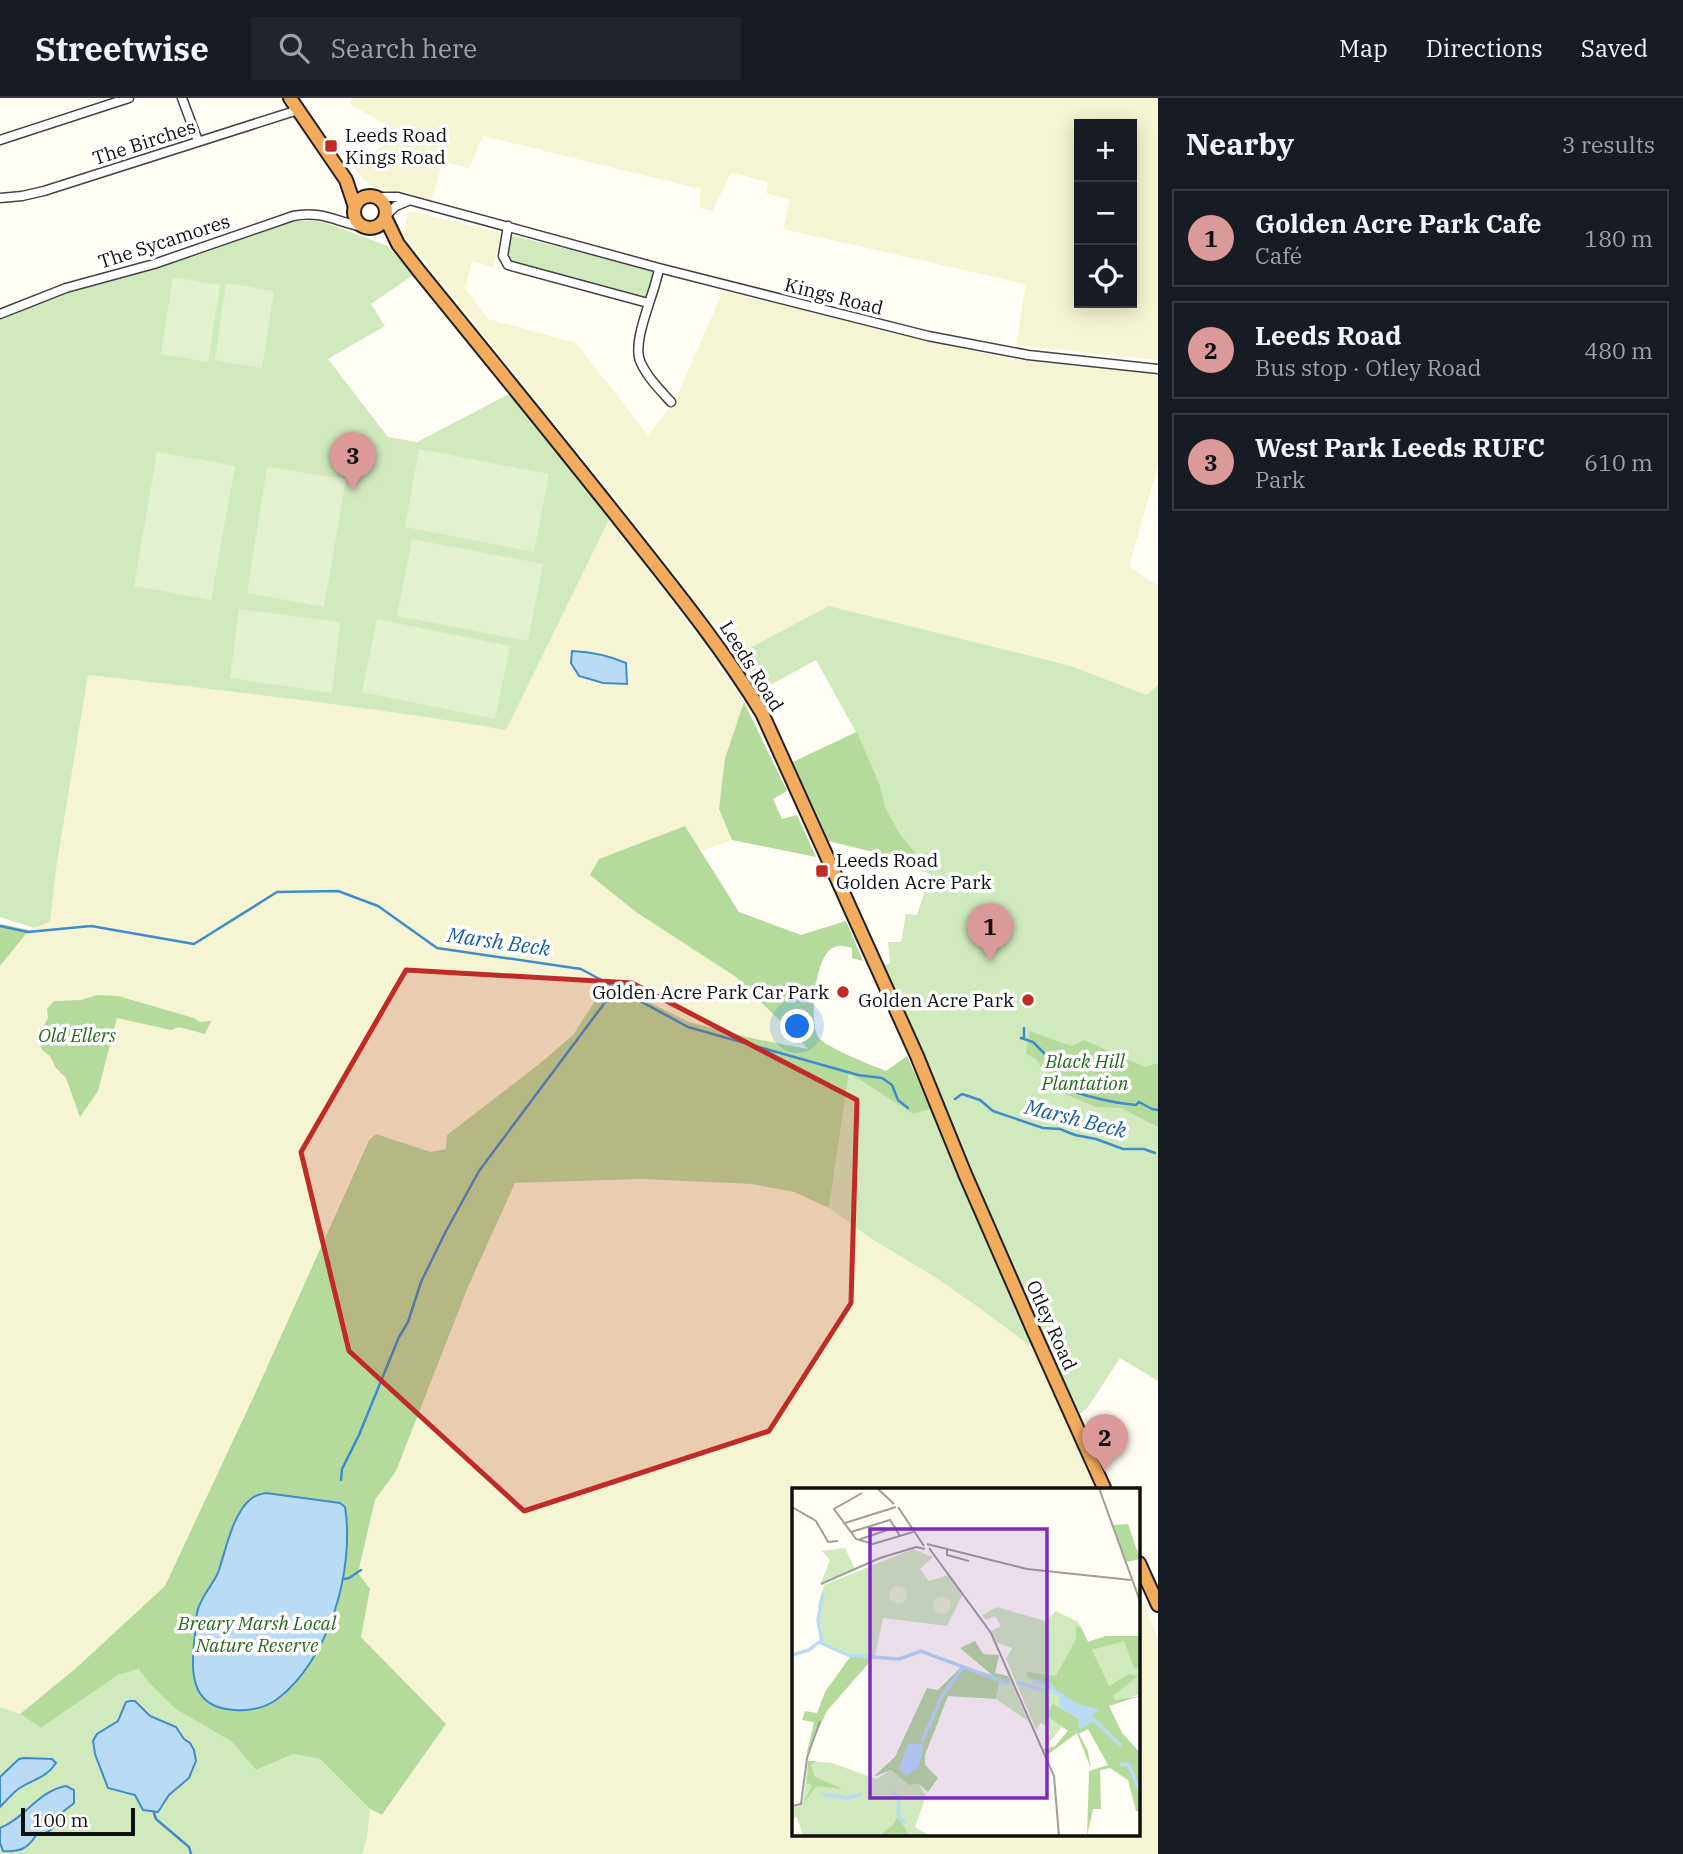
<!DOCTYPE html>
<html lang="en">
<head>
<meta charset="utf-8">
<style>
	body { margin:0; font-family:"IBM Plex Serif",serif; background:#20242c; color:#f1f3f6 }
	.controls { position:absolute; right:21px; top:21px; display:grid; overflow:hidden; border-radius:0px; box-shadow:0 4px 18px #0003 }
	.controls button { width:63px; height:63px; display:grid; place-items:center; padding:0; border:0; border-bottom:2px solid #363941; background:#171b24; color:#f1f3f6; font:35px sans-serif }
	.scale { position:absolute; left:21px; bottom:18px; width:114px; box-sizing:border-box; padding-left:7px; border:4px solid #101010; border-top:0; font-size:19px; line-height:24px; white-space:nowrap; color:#101010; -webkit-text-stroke:5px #fff; paint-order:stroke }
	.you { position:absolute; left:798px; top:929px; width:24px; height:24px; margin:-18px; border:5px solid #fff; border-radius:50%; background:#1a73e8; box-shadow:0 0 0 10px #1a73e833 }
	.badge { display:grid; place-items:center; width:46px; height:46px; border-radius:50%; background:#db9999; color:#111; font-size:23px; font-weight:700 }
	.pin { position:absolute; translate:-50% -58px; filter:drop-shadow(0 2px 4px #0008) }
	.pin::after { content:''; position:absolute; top:37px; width:24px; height:21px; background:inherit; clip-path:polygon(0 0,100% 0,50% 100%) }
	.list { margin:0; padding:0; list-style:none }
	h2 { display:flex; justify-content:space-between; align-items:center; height:91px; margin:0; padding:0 28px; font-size:30px }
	h2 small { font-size:23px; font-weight:400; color:#9ea1a6 }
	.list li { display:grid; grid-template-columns:46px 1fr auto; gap:21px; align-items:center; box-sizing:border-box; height:98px; margin:0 14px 14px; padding:0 14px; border:2px solid #363941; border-radius:0px }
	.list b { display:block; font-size:26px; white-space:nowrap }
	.list p { margin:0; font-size:23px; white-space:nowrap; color:#9ea1a6 }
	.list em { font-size:23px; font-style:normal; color:#9ea1a6 }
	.icon { flex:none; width:38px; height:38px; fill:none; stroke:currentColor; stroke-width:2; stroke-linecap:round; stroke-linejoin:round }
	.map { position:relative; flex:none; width:1158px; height:1756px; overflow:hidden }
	header { display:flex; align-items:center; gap:42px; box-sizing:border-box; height:98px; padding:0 35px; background:#171b24; border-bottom:2px solid #363941 }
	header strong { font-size:33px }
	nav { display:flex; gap:38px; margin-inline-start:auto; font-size:24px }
	.search { width:490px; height:63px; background:#20242c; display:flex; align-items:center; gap:18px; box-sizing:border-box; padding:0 24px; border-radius:0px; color:#9ea1a6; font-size:26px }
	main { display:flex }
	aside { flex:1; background:#171b24 }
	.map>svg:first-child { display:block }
	.farmland { fill:#f5f5d3; fill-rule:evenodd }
	.green { fill:#d1eabd }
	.forest { fill:#b4db9c }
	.pitch { fill:#e3f1ce }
	.water { fill:#b9dbf6; stroke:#408bcc; stroke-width:2 }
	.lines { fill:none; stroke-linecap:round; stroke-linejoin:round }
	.stream { stroke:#408bcc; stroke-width:2.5 }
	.minor-casing { stroke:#434343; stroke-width:11 }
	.highway-casing { stroke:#212121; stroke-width:16 }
	.minor { stroke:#fff; stroke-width:8 }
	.highway { stroke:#f3ac5e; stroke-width:12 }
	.marked { fill:#c02b28; fill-opacity:0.2; stroke:#c02b28; stroke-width:5; stroke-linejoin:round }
	.poi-dot { fill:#c02b28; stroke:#fff; stroke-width:2.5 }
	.labels { text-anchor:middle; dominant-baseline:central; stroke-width:7; stroke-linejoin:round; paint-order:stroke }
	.poi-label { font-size:19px; fill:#101010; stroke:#fff; text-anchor:start }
	.street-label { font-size:19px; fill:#101010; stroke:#fff }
	.park-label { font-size:19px; font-style:italic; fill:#2a6920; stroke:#fff }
	.water-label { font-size:21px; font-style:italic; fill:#195ea3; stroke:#fff }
	.inset-river { fill:none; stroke:#b9dbf6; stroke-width:3.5 }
	.inset-road { fill:none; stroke:#9f9e99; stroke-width:2 }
	.view { fill:#7b2cbf; fill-opacity:0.15; stroke:#7b2cbf; stroke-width:3.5 }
	.inset-edge { fill:none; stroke:#101010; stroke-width:3.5 }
</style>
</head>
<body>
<header>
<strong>Streetwise</strong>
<div class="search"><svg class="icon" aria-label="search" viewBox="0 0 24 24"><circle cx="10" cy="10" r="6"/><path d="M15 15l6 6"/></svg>Search here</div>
<nav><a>Map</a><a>Directions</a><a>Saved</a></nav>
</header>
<main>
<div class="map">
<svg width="1158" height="1756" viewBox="0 0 1158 1756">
	<rect width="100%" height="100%" fill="#fffdf4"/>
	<path class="farmland" d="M 353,0 L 1158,0 L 1158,262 L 1016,247 L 1026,186 L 783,131 L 790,102 L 766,95 L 768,85 L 731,74 L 713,113 L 700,109 L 700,91 L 483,38 L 469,70 L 443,64 L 430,105 L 369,87 L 354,70 L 400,35 L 350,6 ZM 1079,26 L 1132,26 L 1132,205 L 1079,205 Z
		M 409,113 L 502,135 L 493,169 L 472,163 L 465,191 L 488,221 L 576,245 L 648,337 L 675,303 L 723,193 L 1004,260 L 1158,277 L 1158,367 L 1129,468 L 1158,488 L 1158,587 L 1148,597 L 1071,568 L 829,508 L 736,557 L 650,444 L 403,136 Z
		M 610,420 L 704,547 L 744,604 L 725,660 L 719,711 L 732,742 L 700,753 L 686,728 L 636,814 L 736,879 L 809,952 L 755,941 L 689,924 L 625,892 L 604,889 L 573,937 L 538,967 L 446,1051 L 431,1054 L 376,1036 L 373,1038 L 368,1042 L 259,1287 L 165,1488 L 75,1571 L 20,1616 L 0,1609 L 0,868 L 29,832 L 50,824 L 57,765 L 88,577 L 336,605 L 418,617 L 506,632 Z
		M 641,1081 L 752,1086 L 794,1094 L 829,1110 L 870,1140 L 938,1181 L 982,1212 L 1037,1253 L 1067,1317 L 1096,1392 L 794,1392 L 794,1737 L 1139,1737 L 1139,1495 L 1158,1540 L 1158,1756 L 362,1756 L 367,1740 L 370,1711 L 383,1717 L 446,1626 L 361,1539 L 370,1492 L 358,1476 L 375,1402 L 396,1373 L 468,1189 L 515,1085 Z"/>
	<path class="green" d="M 297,123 L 317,123 L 326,125 L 388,148 L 413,177 L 371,206 L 385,228 L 328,261 L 388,339 L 417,344 L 511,295 L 564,364 L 610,420 L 506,632 C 368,608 228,593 88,577 L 57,765 L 50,824 L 34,830 L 0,819 L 0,221 C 50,196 103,185 157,170 C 200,158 241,141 283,125 Z
		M 511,137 L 654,173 L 656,175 L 649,198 L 640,199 L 511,165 C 505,155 507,148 511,137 Z
		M 829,508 L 1071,568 L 1147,597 L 1158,587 L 1158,1283 L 1120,1260 L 1088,1309 L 1080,1316 L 1072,1301 L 1008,1156 L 884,867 L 890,865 L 888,844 L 901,844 L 906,816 L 917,817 L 930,776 L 917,771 L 917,765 L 829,743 L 793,664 L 856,634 L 816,562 L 761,592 L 736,557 Z
		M 849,975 L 913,1016 L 931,1011 L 1037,1253 L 982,1212 L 938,1181 L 870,1140 L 829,1110 Z
		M 140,1571 L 151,1587 L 177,1612 L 231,1643 L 256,1672 L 295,1656 L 320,1661 L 370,1711 L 367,1740 L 362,1756 L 0,1756 L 0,1609 L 20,1616 L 41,1630 L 118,1577 Z"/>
	<path class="forest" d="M 744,604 L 787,693 L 773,701 L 782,721 L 797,717 L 816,759 L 732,742 L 719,711 L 725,660 Z
		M 857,634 L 880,688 L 885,709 L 899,735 L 915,755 L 917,765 L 829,743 L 793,664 Z
		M 685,728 L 739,814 L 801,837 L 846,823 L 863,863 L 852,860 L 852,850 C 844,848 838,846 831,851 C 815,861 809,923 818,939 C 826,950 872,967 886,973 L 907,958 L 931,1011 L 913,1016 L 849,975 L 829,1110 L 794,1094 L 752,1086 L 641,1081 L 515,1085 L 468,1189 L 396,1373 L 375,1402 L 358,1475 L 370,1491 L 361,1539 L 446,1626 L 382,1717 L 370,1711 L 320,1661 L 294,1656 L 256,1672 L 231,1643 L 177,1612 L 151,1587 L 139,1571 L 118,1577 L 41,1630 L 20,1616 L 75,1571 L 165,1488 L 259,1287 L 369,1042 L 376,1036 L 431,1054 L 446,1051 L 447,1037 L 538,967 L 573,937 L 604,889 L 625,892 L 689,924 L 755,941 L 808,951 L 736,879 L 636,814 L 590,777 L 599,761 Z
		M 0,826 L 29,832 L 0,868 Z
		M 97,897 L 118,898 L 194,920 L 200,924 L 211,923 L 205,936 L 179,929 L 171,932 L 117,920 L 98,993 L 80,1019 L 66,980 L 56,970 L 50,958 L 42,952 L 39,944 L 40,935 L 48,920 L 47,911 L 54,903 L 81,902 Z
		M 1029,933 L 1071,948 L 1084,942 L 1145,969 L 1158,965 L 1158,1029 L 1121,1010 L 1096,1009 L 1058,993 L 1036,961 L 1026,956 Z"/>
	<path class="pitch" d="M 173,179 L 220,187 L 208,264 L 161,256 Z
		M 226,185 L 274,193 L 262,270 L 215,262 Z
		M 419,351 L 549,376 L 534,454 L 405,429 Z
		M 157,354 L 235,368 L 211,502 L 134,488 Z
		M 267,369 L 346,381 L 324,509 L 247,495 Z
		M 412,441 L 543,466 L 528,543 L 397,518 Z
		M 239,511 L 340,524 L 332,595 L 230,580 Z
		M 377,521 L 510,548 L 495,621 L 362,594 Z"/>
	<path class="water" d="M 572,553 C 591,554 608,557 626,565 L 627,586 L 603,585 L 579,578 L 571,565 Z
		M 266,1395 L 340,1405 L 345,1409 C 355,1472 329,1563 276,1602 C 264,1610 249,1613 235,1612 C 188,1610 191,1571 195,1536 C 196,1529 196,1522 197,1515 C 200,1498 214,1487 219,1472 C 226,1451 233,1414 252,1400 C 256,1397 261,1396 266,1395 Z
		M 130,1603 L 135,1603 L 150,1618 L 176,1629 L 184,1641 L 190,1645 L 194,1652 L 196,1663 L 189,1680 L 169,1697 L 158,1714 L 143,1712 L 135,1697 L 108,1690 L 95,1656 L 93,1643 L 97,1636 L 118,1623 L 126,1604 Z
		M 24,1660 L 52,1661 L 56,1665 C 46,1681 30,1682 17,1692 C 11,1697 5,1704 0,1709 L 0,1679 L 19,1661 Z
		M 66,1688 L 74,1692 L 74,1705 C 71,1708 67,1710 64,1713 C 56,1724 53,1737 37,1736 C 27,1751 21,1754 3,1753 L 0,1745 L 0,1730 C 24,1721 38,1693 66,1688 Z"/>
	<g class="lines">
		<path class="stream" d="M 0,828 L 28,834 L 91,828 L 194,846 L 277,794 L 338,793 L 378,808 L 437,850 L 581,871 L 688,929 L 858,977 L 882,980 L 892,987 L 898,1002 L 908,1010
			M 1021,940 L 1033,944 L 1045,956
			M 1024,940 L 1024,930
			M 1071,993 C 1093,1000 1113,1005 1136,1007 L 1139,1004 L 1152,1011 L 1158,1012
			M 955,1001 L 962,996 L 980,1002 L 993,1013 L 1043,1030 L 1060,1031 L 1075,1037 L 1096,1041 L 1123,1051 L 1144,1051 L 1155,1055
			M 341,1382 L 342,1371 L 359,1337 L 399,1239 L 408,1224 L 421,1184 L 445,1135 L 479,1073 L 615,891
			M 344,1481 L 349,1480 L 361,1472
			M 154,1715 L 156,1721 L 189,1749 L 191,1756"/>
		<defs>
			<path id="minor" d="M 182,0 L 198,43
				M 0,42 L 129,0
				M 375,99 L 398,99 L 659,170 L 928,238 L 1028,257 L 1158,271
				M 0,100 L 22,98 L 44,93 L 298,12
				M 386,117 L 396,108 L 408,103
				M 508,128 L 503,158 L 508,167 L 648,205
				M 659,170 C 656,194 630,244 641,265 C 648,280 660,292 671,304
				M 0,216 L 66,190 L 154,166 L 293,118 C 321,112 337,124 363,129"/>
			<path id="highway" d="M 290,0 L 346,82 L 355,109
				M354 114a16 16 0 1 1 32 0a16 16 0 1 1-32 0Z
				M 385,119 L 398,146 L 419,173 C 487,257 556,341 623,426 C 672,488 721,548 762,615 L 917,958 L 965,1076 L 1034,1234 L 1105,1392
				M 1139,1465 L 1158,1507"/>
		</defs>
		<use href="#minor" class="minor-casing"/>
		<use href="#highway" class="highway-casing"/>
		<use href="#minor" class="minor"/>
		<use href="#highway" class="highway"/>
	</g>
	<path class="marked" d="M 406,872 L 632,885 L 857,1002 L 851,1205 L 769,1333 L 524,1413 L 349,1253 L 301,1054 Z"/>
	<g class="poi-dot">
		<rect x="324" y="41" width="14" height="14" rx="3.5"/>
		<rect x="815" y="766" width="14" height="14" rx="3.5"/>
		<circle cx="843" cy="894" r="7"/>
		<circle cx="1028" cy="902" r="7"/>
	</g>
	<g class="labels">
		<g class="poi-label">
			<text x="345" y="37">Leeds Road<tspan x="345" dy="22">Kings Road</tspan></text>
			<text x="836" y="762">Leeds Road<tspan x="836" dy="22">Golden Acre Park</tspan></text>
			<text x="829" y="894" text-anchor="end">Golden Acre Park Car Park</text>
			<text x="1014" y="902" text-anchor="end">Golden Acre Park</text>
		</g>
		<g class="street-label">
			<text transform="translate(144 44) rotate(-18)">The Birches</text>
			<text transform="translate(164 143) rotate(-18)">The Sycamores</text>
			<text transform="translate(834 198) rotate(14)">Kings Road</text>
			<text transform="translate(752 568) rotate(58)">Leeds Road</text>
			<text transform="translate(1052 1227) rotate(66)">Otley Road</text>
		</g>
		<g class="park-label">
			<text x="77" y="937">Old Ellers</text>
			<text x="1085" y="963">Black Hill<tspan x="1085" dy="22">Plantation</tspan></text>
			<text x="257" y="1525">Breary Marsh Local<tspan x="257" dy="22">Nature Reserve</tspan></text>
		</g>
		<g class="water-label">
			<text transform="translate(499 843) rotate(8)">Marsh Beck</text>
			<text transform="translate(1076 1020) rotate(14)">Marsh Beck</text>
		</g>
	</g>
	<g transform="translate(792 1390)">
		<rect width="348" height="348" fill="#fffdf4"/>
		<path d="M 53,60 L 63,81 L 29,95 L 38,72 L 30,63 ZM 121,61 L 141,69 L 128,81 L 137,93 L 156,87 L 171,106 L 155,138 L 91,130 L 83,168 L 55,165 L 31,154 L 26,117 L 32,97 ZM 205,119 L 253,133 L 264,123 L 286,134 L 296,154 L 314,148 L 348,148 L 348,206 L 315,217 L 330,245 L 348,265 L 336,292 L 318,280 L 294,237 L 259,229 L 270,239 L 258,253 L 254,250 L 259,245 L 255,238 L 249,235 L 244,242 L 214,171 L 220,160 L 205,155 L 199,143 L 209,138 L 203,128 L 194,132 L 190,127 ZM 208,191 L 220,196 L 236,233 L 204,211 ZM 16,273 L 40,275 L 84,291 L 99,282 L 117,297 L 127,296 L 134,308 L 123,339 L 138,348 L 11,348 L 5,329 L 0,330 L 0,319 L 11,314 Z" fill="#d1eabd"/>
		<path d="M 336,36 L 348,71 L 335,74 L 320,37 ZM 284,139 L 289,139 L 296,154 L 314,148 L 348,148 L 348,181 L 342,180 L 332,153 L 300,162 L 317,198 L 337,186 L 346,188 L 321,208 L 323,212 L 348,208 L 317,218 L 330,245 L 348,265 L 348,323 L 344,323 L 336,292 L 318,280 L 308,282 L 309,321 L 301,321 L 295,348 L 297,283 L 316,277 L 296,241 L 287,246 L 296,263 L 299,281 L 285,245 L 254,268 L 252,261 L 263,258 L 276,243 L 254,227 L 261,216 L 287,231 L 287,240 L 306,221 L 287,217 L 235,188 L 235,184 L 264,188 L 284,151 ZM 183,153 L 191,166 L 207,167 L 203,185 L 216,188 L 220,196 L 208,191 L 204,211 L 156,208 L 133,267 L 133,277 L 146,290 L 136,304 L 127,296 L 117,297 L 99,282 L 81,289 L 103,269 L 135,200 L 146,202 L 170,178 L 200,187 L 168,160 ZM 60,166 L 82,169 L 35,223 L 14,268 L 22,234 L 10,232 L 13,223 L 25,225 L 33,204 ZM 16,273 L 24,273 L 19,277 L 23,289 L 51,301 L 25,298 L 12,314 L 20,297 L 15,296 ZM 106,328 L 117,348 L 87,348 L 101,337 Z" fill="#b4db9c"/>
		<path d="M97 107a9 9 0 1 1 18 0a9 9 0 1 1-18 0ZM141 117a9 9 0 1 1 18 0a9 9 0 1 1-18 0Z" fill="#e3f1ce"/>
		<path d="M 254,203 L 268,204 L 287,217 L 307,221 L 287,240 L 287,231 L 267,219 L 267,208 ZM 116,256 L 130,256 L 131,262 L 126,280 L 114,288 L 107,280 Z" fill="#b9dbf6"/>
		<path class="inset-river" d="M 30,154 L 26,132 L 31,105M 0,167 L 17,162 L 27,154 L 56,167 L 107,171 L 129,163 L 217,196M 242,193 L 257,196 L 264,204M 225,194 L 254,203M 287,240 L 301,231 L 329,258M 130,253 L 150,208 L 172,178M 328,276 L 337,277 L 349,306M 101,304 L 107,310 L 106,327 L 113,335M 29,306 L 56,310 L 70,306"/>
		<path class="inset-road" d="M 15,0 L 48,0M 85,0 L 102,16M 307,0 L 349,116M 70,5 L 42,21 L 64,51 L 81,56 L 121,44M 0,19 L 24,33 L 36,54 L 46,53M 106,19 L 132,58M 53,35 L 104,19M 59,44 L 98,32 L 108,48M 66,52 L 104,39M 135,56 L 235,81 L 339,92M 137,60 L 199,145 L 262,288 L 267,348M 155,61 L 155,67 L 177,73M 29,96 L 88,70 L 124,59 L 133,61M 0,318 L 9,316 L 15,270 L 28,233"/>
		<path class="view" d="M 78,41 L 255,41 L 255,310 L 78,310 Z"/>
		<rect width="348" height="348" class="inset-edge"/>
	</g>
</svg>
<div class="controls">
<button>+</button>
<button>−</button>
<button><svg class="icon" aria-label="locate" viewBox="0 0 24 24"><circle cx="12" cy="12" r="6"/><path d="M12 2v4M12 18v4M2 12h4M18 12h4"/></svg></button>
</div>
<div class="scale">100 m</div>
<div class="you"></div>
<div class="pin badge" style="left:990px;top:863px">1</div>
<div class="pin badge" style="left:1105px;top:1374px">2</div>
<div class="pin badge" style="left:353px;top:392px">3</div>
</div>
<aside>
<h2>Nearby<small>3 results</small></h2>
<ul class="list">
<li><span class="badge">1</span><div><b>Golden Acre Park Cafe</b><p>Café</p></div><em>180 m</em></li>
<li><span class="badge">2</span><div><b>Leeds Road</b><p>Bus stop · Otley Road</p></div><em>480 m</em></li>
<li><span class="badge">3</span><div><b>West Park Leeds RUFC</b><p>Park</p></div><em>610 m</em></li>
</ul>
</aside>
</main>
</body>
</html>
